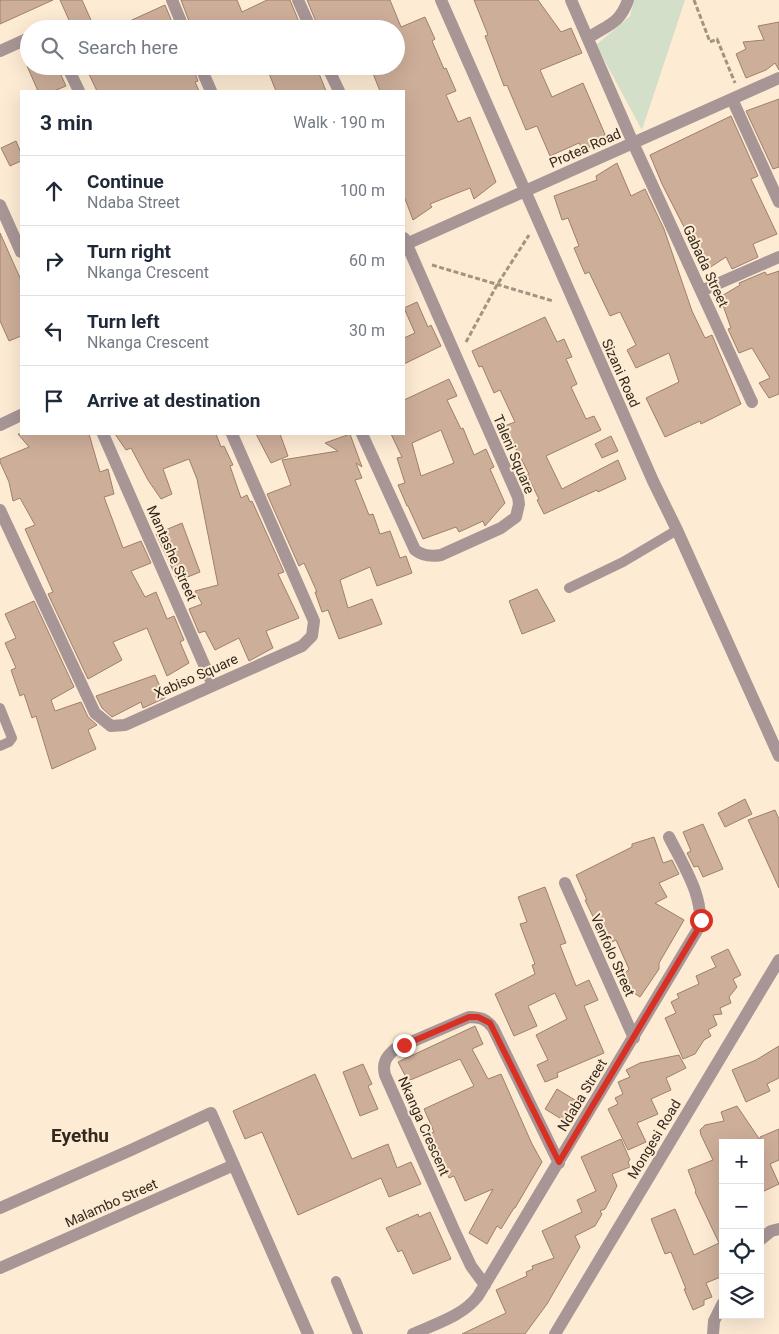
<!DOCTYPE html>
<html lang="en">
<head>
<meta charset="utf-8">
<style>
	body { margin:0; font-family:Roboto,sans-serif; background:#f2f2f3; color:#1f2937 }
	.controls { position:absolute; right:15px; bottom:15px; display:grid; overflow:hidden; border-radius:0px; box-shadow:0 5px 20px #0002 }
	.controls button { width:45px; height:45px; display:grid; place-items:center; padding:0; border:0; border-bottom:1px solid #e0e1e3; background:#fff; color:#1f2937; font:25px sans-serif }
	.stop { position:absolute; width:15px; height:15px; margin:-11px; border:4px solid #d93025; border-radius:50%; background:#fff }
	.stop.end { background:#d93025; border-color:#fff; box-shadow:0 1px 5px #0008 }
	.list { margin:0; padding:0; list-style:none }
	h2 { display:flex; justify-content:space-between; align-items:center; height:65px; margin:0; padding:0 20px; font-size:21px }
	h2 small { font-size:16px; font-weight:400; color:#747a83 }
	.list li { display:grid; grid-template-columns:32px 1fr auto; gap:15px; align-items:center; box-sizing:border-box; height:70px; padding:0 20px; border-top:1px solid #e0e1e3 }
	.list b { display:block; font-size:19px; white-space:nowrap }
	.list p { margin:0; font-size:16px; white-space:nowrap; color:#747a83 }
	.list em { font-size:16px; font-style:normal; color:#747a83 }
	.icon { flex:none; width:28px; height:28px; fill:none; stroke:currentColor; stroke-width:2; stroke-linecap:round; stroke-linejoin:round }
	.map { position:relative; flex:none; width:779px; height:1334px; overflow:hidden }
	.search { position:absolute; background:#fff; box-shadow:0 5px 20px #0002; left:20px; top:20px; width:385px; height:55px; display:flex; align-items:center; gap:12px; box-sizing:border-box; padding:0 18px; border-radius:28px; color:#747a83; font-size:19px }
	.panel { position:absolute; background:#fff; box-shadow:0 5px 20px #0002; left:20px; top:90px; width:385px; height:345px; border-radius:0px }
	.map>svg:first-child { display:block }
	.green { fill:#d4dfc9 }
	.building { fill:#cdae99; stroke:#9d806c; fill-rule:evenodd }
	.lines { fill:none; stroke-linecap:round; stroke-linejoin:round }
	.path { stroke:#a29382; stroke-width:3; stroke-dasharray:5 2.5; stroke-linecap:butt }
	.lane { stroke:#a89697; stroke-width:10 }
	.street { stroke:#a89697; stroke-width:12 }
	.route { stroke:#d93025; stroke-width:6 }
	.labels { text-anchor:middle; dominant-baseline:central; stroke-width:4; stroke-linejoin:round; paint-order:stroke }
	.street-label { font-size:14px; fill:#32291e; stroke:#feebd4 }
	.district-label { font-size:19px; font-weight:bold; fill:#32291e; stroke:#feebd4 }
</style>
</head>
<body>
<div class="map">
<svg width="779" height="1334" viewBox="0 0 779 1334">
	<rect width="100%" height="100%" fill="#feebd4"/>
	<path class="green" d="M 634,0 L 685,0 L 642,130 L 596,45 L 630,16 Z"/>
	<path class="building" d="M 0,0 L 53,0 L 0,24 Z
		M 60,0 L 82,0 L 95,29 L 73,29 Z
		M 181,0 L 237,0 L 242,12 L 267,0 L 290,0 L 302,29 L 192,29 Z
		M 307,0 L 390,0 L 401,27 L 425,17 L 435,39 L 432,41 L 444,69 L 446,68 L 456,91 L 446,95 L 458,122 L 470,117 L 496,182 L 474,199 L 470,188 L 430,204 L 432,207 L 413,220 L 404,196 L 404,91 L 380,91 L 370,66 L 396,66 L 397,29 L 319,29 Z
		M 474,0 L 538,0 L 561,32 L 571,28 L 582,53 L 540,70 L 552,97 L 583,83 L 607,139 L 583,150 L 579,143 L 550,156 L 537,126 L 526,130 L 507,85 L 504,86 L 485,36 L 488,35 Z
		M 165,5 L 175,29 L 112,29 Z
		M 779,22 L 779,70 L 775,63 L 766,70 L 746,78 L 736,54 L 746,49 L 743,42 L 764,40 L 758,26 Z
		M 27,66 L 57,66 L 66,86 L 54,91 L 38,91 Z
		M 100,66 L 192,66 L 198,81 L 195,82 L 199,91 L 97,91 L 88,72 Z
		M 209,66 L 231,66 L 213,74 Z
		M 266,66 L 316,66 L 326,91 L 276,91 Z
		M 779,99 L 779,167 L 773,169 L 746,111 Z
		M 731,116 L 758,176 L 751,179 L 777,234 L 753,244 L 758,257 L 732,269 L 726,257 L 706,270 L 662,184 L 650,155 Z
		M 16,141 L 21,153 L 21,161 L 10,166 L 1,148 Z
		M 617,163 L 631,196 L 645,189 L 664,229 L 692,311 L 705,338 L 712,335 L 741,404 L 701,424 L 700,421 L 665,437 L 646,398 L 679,382 L 669,353 L 636,368 L 627,350 L 636,345 L 620,312 L 610,316 L 589,272 L 585,274 L 574,248 L 579,246 L 568,218 L 562,220 L 554,196 L 597,180 L 596,176 Z
		M 0,233 L 21,280 L 21,336 L 9,341 L 0,321 Z
		M 779,271 L 779,394 L 769,398 L 759,383 L 770,378 L 752,348 L 739,353 L 728,329 L 731,328 L 720,297 L 740,285 L 739,283 L 765,272 L 767,275 Z
		M 417,302 L 428,327 L 431,325 L 441,346 L 404,364 L 404,338 L 415,333 L 404,308 Z
		M 545,317 L 557,342 L 564,339 L 572,357 L 566,359 L 577,384 L 571,387 L 586,419 L 594,416 L 601,430 L 546,456 L 562,489 L 618,460 L 626,479 L 598,492 L 597,490 L 544,514 L 537,500 L 539,499 L 527,475 L 529,474 L 504,426 L 515,422 L 500,390 L 494,393 L 482,366 L 479,367 L 472,351 Z
		M 449,379 L 457,396 L 447,400 L 461,429 L 463,428 L 474,455 L 486,449 L 494,467 L 490,469 L 505,503 L 485,526 L 483,521 L 459,532 L 456,527 L 423,539 L 408,506 L 407,506 L 398,485 L 405,483 L 397,458 L 402,457 L 391,434 L 404,434 L 404,400 ZM 441,430 L 454,463 L 421,476 L 412,443 Z
		M 18,434 L 89,434 L 100,472 L 108,469 L 114,494 L 104,497 L 123,548 L 141,541 L 151,563 L 131,571 L 145,597 L 156,592 L 167,619 L 174,616 L 184,640 L 180,642 L 189,663 L 167,676 L 147,628 L 113,642 L 122,660 L 88,679 L 48,594 L 53,592 L 25,529 L 35,525 L 20,498 L 13,501 L 9,482 L 0,462 L 0,459 L 29,447 Z
		M 115,434 L 216,434 L 221,447 L 224,446 L 233,465 L 230,466 L 241,498 L 247,495 L 250,502 L 252,501 L 284,572 L 278,574 L 299,618 L 266,631 L 273,648 L 249,661 L 239,638 L 215,650 L 205,631 L 199,633 L 189,609 L 202,604 L 195,591 L 218,585 L 197,479 L 189,459 L 163,469 L 172,494 L 161,499 L 148,480 L 131,448 L 126,450 Z
		M 256,434 L 280,434 L 288,456 L 271,463 Z
		M 350,434 L 362,467 L 356,463 L 362,478 L 355,480 L 369,515 L 373,514 L 380,534 L 390,531 L 400,558 L 406,556 L 412,573 L 377,586 L 370,567 L 340,580 L 348,608 L 372,599 L 382,624 L 339,639 L 328,610 L 322,612 L 315,592 L 317,592 L 304,563 L 299,566 L 267,494 L 291,485 L 282,460 L 338,451 L 325,443 Z
		M 611,436 L 618,451 L 602,458 L 595,444 Z
		M 182,523 L 200,572 L 178,581 L 156,534 Z
		M 537,589 L 555,621 L 522,634 L 509,601 Z
		M 34,601 L 74,687 L 51,700 L 55,711 L 81,702 L 88,717 L 97,725 L 88,730 L 96,749 L 52,769 L 36,716 L 32,718 L 24,694 L 20,696 L 11,670 L 16,668 L 5,643 L 16,638 L 5,614 Z
		M 155,675 L 165,698 L 143,708 L 141,702 L 112,717 L 102,708 L 96,696 Z
		M 745,799 L 752,814 L 725,827 L 718,813 Z
		M 775,810 L 779,819 L 779,888 L 748,820 Z
		M 703,824 L 723,869 L 703,877 L 698,866 L 694,867 L 687,853 L 691,851 L 683,832 Z
		M 654,837 L 663,863 L 672,860 L 679,874 L 659,883 L 667,897 L 655,903 L 684,920 L 659,963 L 659,969 L 640,997 L 621,984 L 627,976 L 625,973 L 629,969 L 616,940 L 604,946 L 594,924 L 596,923 L 585,900 L 587,900 L 576,875 L 632,847 L 632,844 Z
		M 545,887 L 566,943 L 560,945 L 576,986 L 589,980 L 598,1000 L 584,1006 L 604,1053 L 557,1073 L 558,1077 L 545,1082 L 537,1065 L 548,1060 L 536,1035 L 567,1019 L 555,993 L 528,1006 L 537,1026 L 514,1036 L 495,994 L 535,974 L 532,965 L 535,964 L 520,924 L 527,922 L 518,897 Z
		M 728,949 L 741,975 L 733,979 L 737,987 L 729,997 L 731,1003 L 720,1008 L 722,1014 L 713,1015 L 717,1025 L 708,1030 L 711,1036 L 704,1040 L 695,1054 L 683,1059 L 665,1018 L 676,1013 L 671,1002 L 679,998 L 677,994 L 699,984 L 696,976 L 716,967 L 711,957 Z
		M 475,1026 L 483,1044 L 472,1049 L 488,1079 L 501,1074 L 532,1144 L 542,1162 L 515,1208 L 514,1208 L 501,1229 L 497,1226 L 487,1244 L 469,1233 L 493,1189 L 465,1201 L 454,1176 L 449,1178 L 436,1151 L 428,1134 L 434,1132 L 424,1109 L 474,1086 L 460,1059 L 408,1081 L 398,1062 Z
		M 779,1046 L 779,1078 L 767,1084 L 770,1091 L 746,1102 L 732,1070 L 756,1060 Z
		M 679,1055 L 686,1068 L 666,1078 L 671,1090 L 651,1099 L 658,1114 L 637,1123 L 646,1142 L 628,1150 L 608,1109 L 618,1104 L 615,1098 L 623,1094 L 618,1082 L 630,1077 L 626,1070 L 640,1063 Z
		M 363,1064 L 372,1084 L 368,1086 L 378,1109 L 360,1116 L 343,1072 Z
		M 315,1074 L 352,1159 L 388,1144 L 397,1168 L 411,1162 L 421,1184 L 389,1197 L 381,1178 L 298,1215 L 262,1132 L 245,1139 L 233,1111 Z
		M 557,1089 L 575,1100 L 563,1120 L 545,1109 Z
		M 737,1106 L 760,1140 L 760,1137 L 779,1129 L 779,1160 L 770,1164 L 779,1184 L 760,1193 L 760,1143 L 723,1143 L 723,1276 L 706,1283 L 712,1297 L 704,1300 L 704,1305 L 693,1310 L 684,1289 L 686,1289 L 671,1252 L 665,1254 L 651,1219 L 675,1209 L 694,1255 L 719,1243 L 695,1192 L 696,1191 L 688,1170 L 713,1160 L 701,1135 L 700,1130 L 705,1125 L 724,1121 L 721,1112 Z
		M 621,1139 L 630,1160 L 628,1162 L 630,1167 L 612,1174 L 617,1186 L 605,1209 L 600,1211 L 602,1214 L 595,1226 L 575,1236 L 580,1247 L 547,1304 L 525,1334 L 462,1334 L 506,1313 L 496,1290 L 527,1276 L 526,1272 L 533,1269 L 532,1266 L 554,1258 L 542,1231 L 582,1212 L 577,1200 L 596,1191 L 581,1157 Z
		M 430,1212 L 451,1259 L 413,1274 L 402,1250 L 398,1252 L 386,1228 L 418,1214 L 419,1217 Z"/>
	<g class="lines">
		<path class="path" d="M 694,0 L 710,42 L 717,39 L 735,83
			M 432,265 L 553,301
			M 466,342 L 497,285 L 529,235"/>
		<path class="lane" d="M 569,588 L 623,562 L 677,530
			M 0,708 L 12,738 L 9,742 L 0,746
			M 336,1281 L 358,1334"/>
		<path class="street" d="M 172,0 L 184,29
			M 298,0 L 311,29
			M 441,0 L 653,481 L 677,530 L 779,756
			M 571,0 L 633,143 L 752,402
			M 588,38 C 607,25 620,24 628,0
			M 0,51 L 29,38
			M 67,66 L 79,91
			M 200,66 L 211,91
			M 327,66 L 339,91
			M 732,99 L 779,202
			M 0,205 L 21,252
			M 404,245 L 779,78
			M 701,291 L 779,257
			M 0,425 L 21,415
			M 103,434 L 213,685
			M 362,434 L 415,550 C 423,556 431,557 441,555 L 501,528 L 516,517 L 519,504 L 518,497 L 404,238
			M 0,510 L 95,713 L 111,726 L 125,725 L 302,646 L 312,636 L 314,621 L 232,434
			M 565,883 L 634,1038
			M 0,1208 L 131,1150 L 211,1113 L 308,1334
			M 760,1240 L 771,1231 L 779,1229
			M 0,1268 L 234,1165
			M 485,1285 L 471,1266 L 454,1230 L 385,1075 C 382,1063 386,1057 395,1049 L 469,1017 C 480,1017 487,1019 493,1028 L 559,1163
			M 413,1334 C 435,1324 463,1316 478,1296 L 698,929 C 707,901 682,863 669,837
			M 555,1334 L 779,960
			M 713,1334 L 714,1321 L 723,1303"/>
	</g>
	<g class="lines">
		<path class="route" d="M 404,1045 L 469,1017 L 478,1017 L 490,1023 L 559,1162 L 698,929 L 701,920"/>
	</g>
	<g class="labels">
		<g class="street-label">
			<text transform="translate(585 148) rotate(-24)">Protea Road</text>
			<text transform="translate(706 266) rotate(65)">Gabada Street</text>
			<text transform="translate(621 373) rotate(66)">Sizani Road</text>
			<text transform="translate(514 454) rotate(67)">Taleni Square</text>
			<text transform="translate(172 553) rotate(66)">Mantashe Street</text>
			<text transform="translate(196 676) rotate(-24)">Xabiso Square</text>
			<text transform="translate(613 955) rotate(66)">Venfolo Street</text>
			<text transform="translate(582 1095) rotate(-59)">Ndaba Street</text>
			<text transform="translate(424 1126) rotate(66)">Nkanga Crescent</text>
			<text transform="translate(654 1139) rotate(-59)">Mongesi Road</text>
			<text transform="translate(111 1203) rotate(-24)">Malambo Street</text>
		</g>
		<g class="district-label">
			<text x="80" y="1135">Eyethu</text>
		</g>
	</g>
</svg>
<div class="controls">
<button>+</button>
<button>−</button>
<button><svg class="icon" aria-label="locate" viewBox="0 0 24 24"><circle cx="12" cy="12" r="6"/><path d="M12 2v4M12 18v4M2 12h4M18 12h4"/></svg></button>
<button><svg class="icon" aria-label="layers" viewBox="0 0 24 24"><path d="M12 4l9 5-9 5-9-5zM3 14l9 5 9-5"/></svg></button>
</div>
<div class="stop" style="left:701px;top:920px"></div>
<div class="stop end" style="left:404px;top:1045px"></div>
<div class="search"><svg class="icon" aria-label="search" viewBox="0 0 24 24"><circle cx="10" cy="10" r="6"/><path d="M15 15l6 6"/></svg>Search here</div>
<section class="panel">
<h2>3 min<small>Walk · 190 m</small></h2>
<ul class="list">
<li><svg class="icon" aria-label="ahead" viewBox="0 0 24 24"><path d="M12 20V5M6 11l6-6 6 6"/></svg><div><b>Continue</b><p>Ndaba Street</p></div><em>100 m</em></li>
<li><svg class="icon" aria-label="right" viewBox="0 0 24 24"><path d="M7 20v-9h11M14 6l5 5-5 5"/></svg><div><b>Turn right</b><p>Nkanga Crescent</p></div><em>60 m</em></li>
<li><svg class="icon" aria-label="left" viewBox="0 0 24 24"><path d="M17 20v-9H6M10 6l-5 5 5 5"/></svg><div><b>Turn left</b><p>Nkanga Crescent</p></div><em>30 m</em></li>
<li><svg class="icon" aria-label="arrive" viewBox="0 0 24 24"><path d="M6 21V4h12l-3 4 3 4H6"/></svg><div><b>Arrive at destination</b></div></li>
</ul>
</section>
</div>
</body>
</html>
